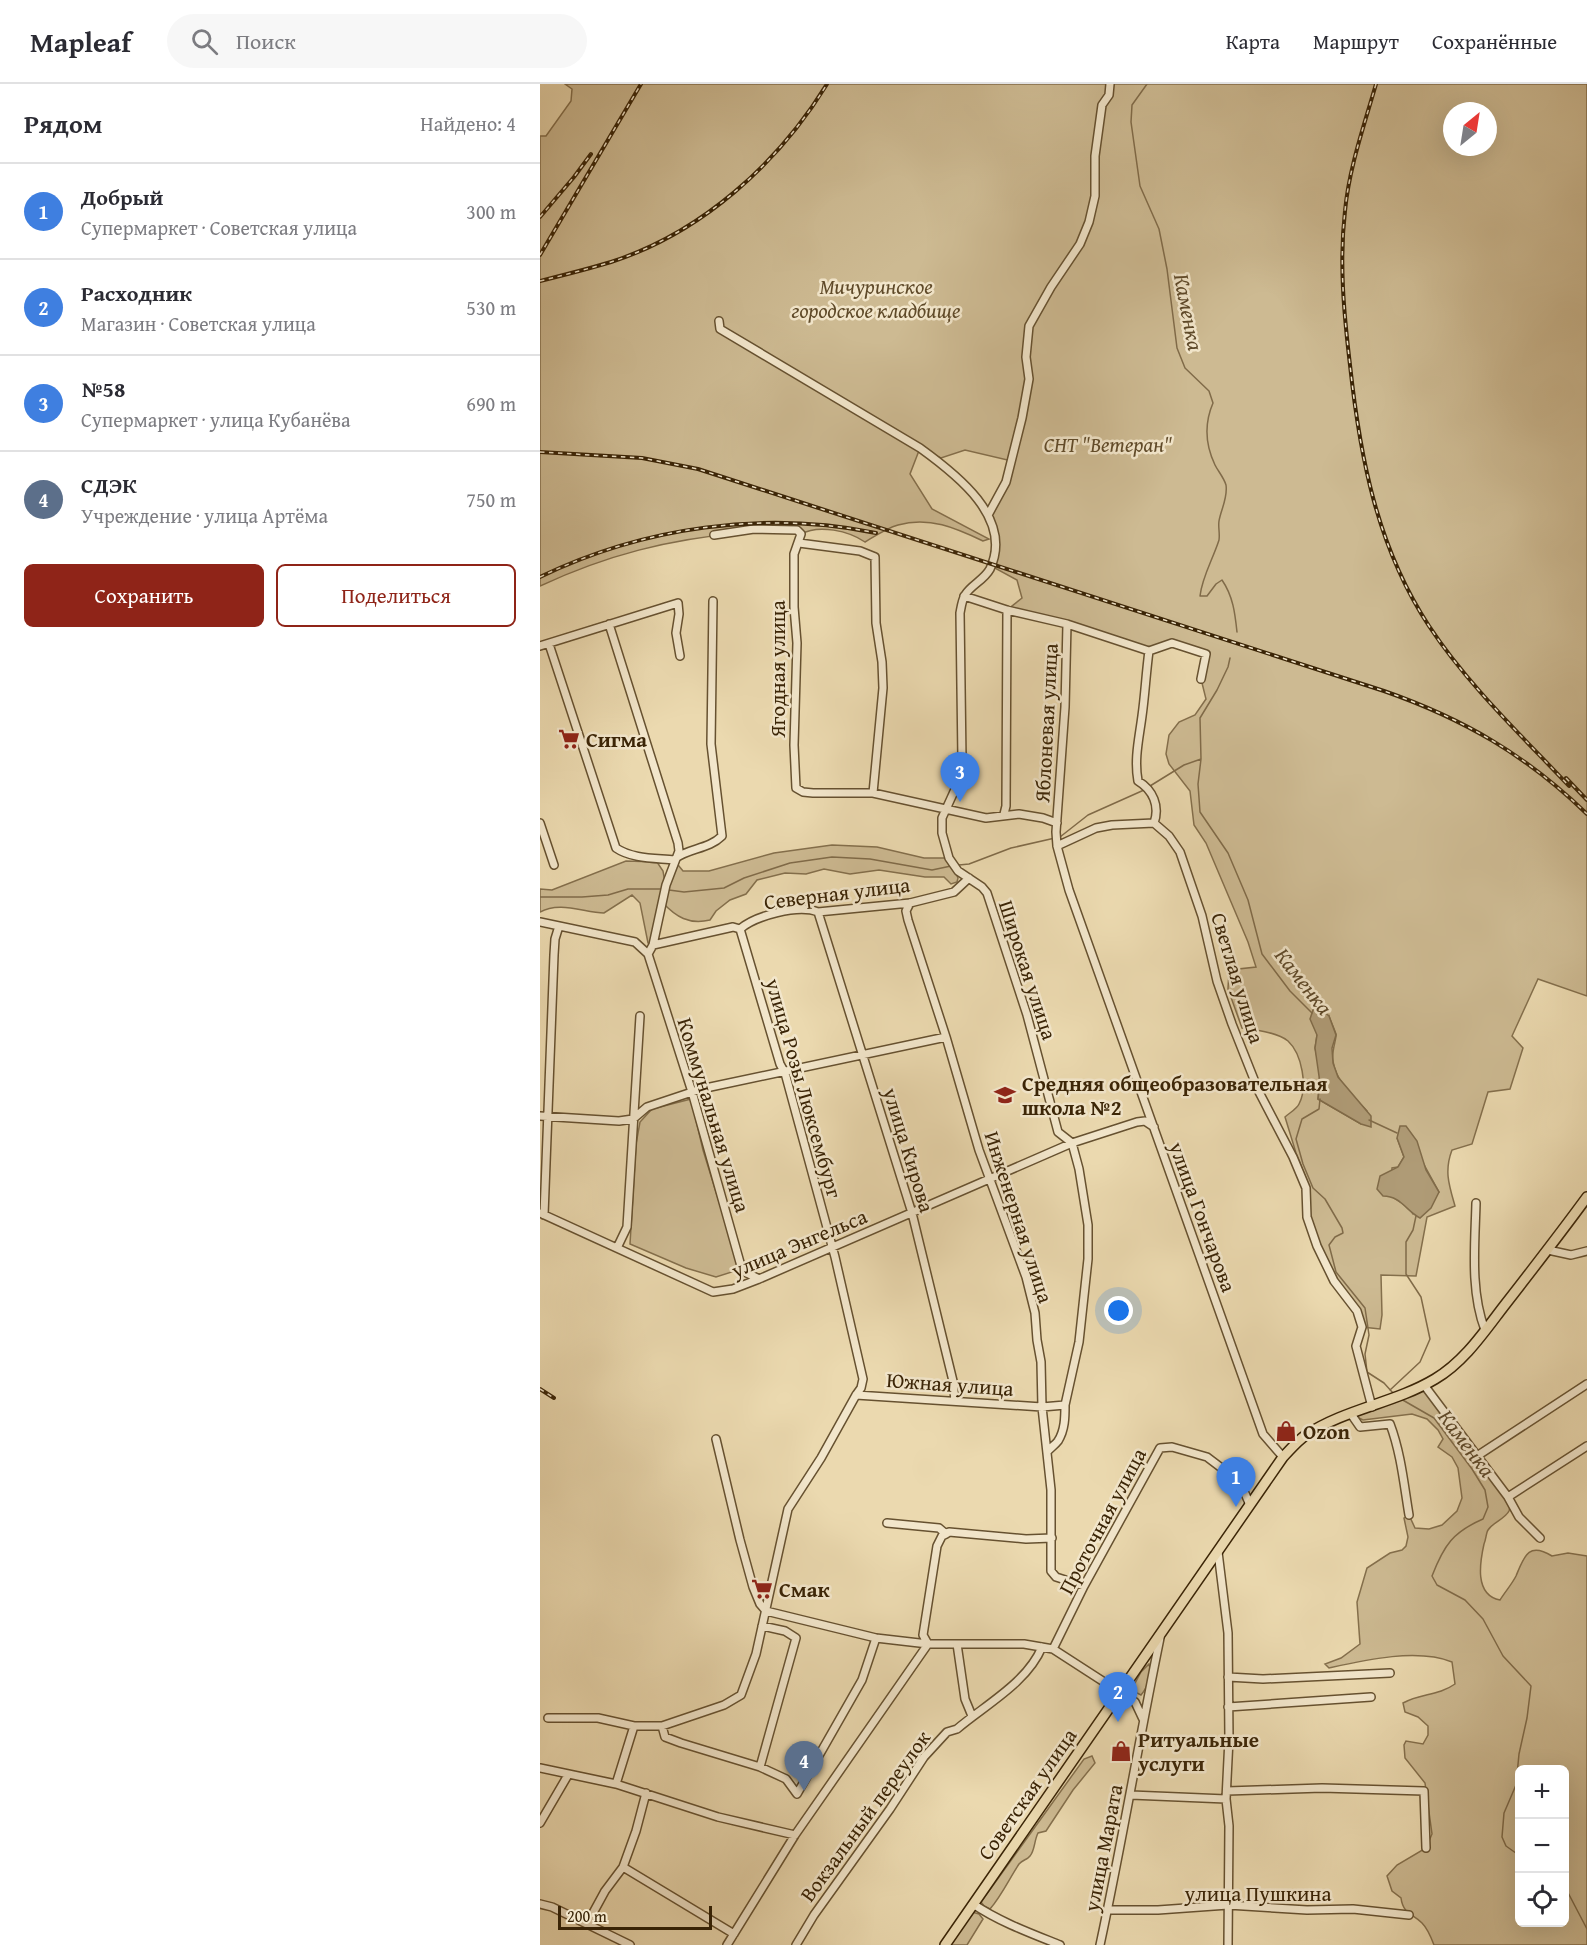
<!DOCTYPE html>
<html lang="ru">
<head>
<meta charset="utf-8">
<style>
	body { margin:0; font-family:"Gentium Book Plus",serif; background:#f7f7f7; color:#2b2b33 }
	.controls { position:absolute; right:18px; bottom:18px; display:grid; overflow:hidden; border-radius:9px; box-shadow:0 6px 24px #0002 }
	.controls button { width:54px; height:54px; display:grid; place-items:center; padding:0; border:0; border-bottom:2px solid #e1e1e2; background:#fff; color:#2b2b33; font:30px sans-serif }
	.compass { position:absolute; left:903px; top:18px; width:54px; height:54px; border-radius:50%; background:#fff; box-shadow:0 6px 24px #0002; rotate:30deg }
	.scale { position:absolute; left:18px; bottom:15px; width:154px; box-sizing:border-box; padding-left:6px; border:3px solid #3a2406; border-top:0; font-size:16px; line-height:21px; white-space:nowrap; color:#3a2406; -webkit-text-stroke:4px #f2e6cb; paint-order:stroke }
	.you { position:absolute; left:579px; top:1227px; width:21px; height:21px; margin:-15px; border:4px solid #fff; border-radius:50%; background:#1a73e8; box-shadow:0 0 0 9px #1a73e833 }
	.badge { display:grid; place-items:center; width:39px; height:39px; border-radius:50%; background:#8f2418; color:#fff; font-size:20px; font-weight:700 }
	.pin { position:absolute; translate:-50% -50px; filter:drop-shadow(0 2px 3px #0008) }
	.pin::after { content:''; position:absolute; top:32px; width:21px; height:18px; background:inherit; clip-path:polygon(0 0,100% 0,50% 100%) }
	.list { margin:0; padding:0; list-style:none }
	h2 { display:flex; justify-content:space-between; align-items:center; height:78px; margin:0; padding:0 24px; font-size:26px }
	h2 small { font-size:20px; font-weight:400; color:#7c7c81 }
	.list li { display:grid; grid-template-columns:39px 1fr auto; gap:18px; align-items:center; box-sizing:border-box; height:96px; padding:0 24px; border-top:2px solid #e1e1e2 }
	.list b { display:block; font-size:22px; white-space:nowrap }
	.list p { margin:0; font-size:20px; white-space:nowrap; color:#7c7c81 }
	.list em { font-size:20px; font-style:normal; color:#7c7c81 }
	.actions { display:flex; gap:12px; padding:18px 24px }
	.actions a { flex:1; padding:14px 0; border:2px solid #8f2418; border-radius:9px; text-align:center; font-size:21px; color:#8f2418 }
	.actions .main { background:#8f2418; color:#fff }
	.icon { flex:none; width:33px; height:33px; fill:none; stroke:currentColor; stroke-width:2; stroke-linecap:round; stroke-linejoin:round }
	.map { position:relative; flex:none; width:1047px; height:1861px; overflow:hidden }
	header { display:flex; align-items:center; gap:36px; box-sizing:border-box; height:84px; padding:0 30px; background:#fff; border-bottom:2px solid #e1e1e2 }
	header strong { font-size:28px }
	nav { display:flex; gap:33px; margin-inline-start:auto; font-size:21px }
	.search { width:420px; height:54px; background:#f7f7f7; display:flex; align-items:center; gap:15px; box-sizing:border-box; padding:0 21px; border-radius:33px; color:#7c7c81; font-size:22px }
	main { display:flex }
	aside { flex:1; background:#fff }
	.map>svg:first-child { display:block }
	.green { fill:#cdba92; stroke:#846f4c; stroke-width:1.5; fill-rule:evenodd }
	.water { fill:#af9b76; stroke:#806b49; stroke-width:1.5 }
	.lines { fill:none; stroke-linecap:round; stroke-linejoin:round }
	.stream { stroke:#806b49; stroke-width:1.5 }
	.minor-casing { stroke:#665130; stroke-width:10 }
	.major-casing { stroke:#3a2406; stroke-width:12 }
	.minor { stroke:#f2e6cb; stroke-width:7 }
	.major { stroke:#ebd9af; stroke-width:9 }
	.rail-casing { stroke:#3a2406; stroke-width:4 }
	.rail { stroke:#f2e6cb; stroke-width:1.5; stroke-dasharray:4.5; stroke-linecap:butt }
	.labels { text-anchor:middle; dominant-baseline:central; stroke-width:5; stroke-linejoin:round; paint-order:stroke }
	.park-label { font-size:21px; font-style:italic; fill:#5f4a29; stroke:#f2e6cb }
	.street-label { font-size:21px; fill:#3a2406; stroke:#f2e6cb }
	.poi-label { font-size:21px; font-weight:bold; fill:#3a2406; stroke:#f2e6cb; text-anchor:start }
	.water-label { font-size:22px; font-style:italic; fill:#5d4828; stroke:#f2e6cb }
</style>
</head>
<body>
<header>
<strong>Mapleaf</strong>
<div class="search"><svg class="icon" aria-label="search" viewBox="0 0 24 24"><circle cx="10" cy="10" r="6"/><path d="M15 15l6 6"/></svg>Поиск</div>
<nav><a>Карта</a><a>Маршрут</a><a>Сохранённые</a></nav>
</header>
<main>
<aside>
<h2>Рядом<small>Найдено: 4</small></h2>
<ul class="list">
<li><span class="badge" style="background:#3f7fe0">1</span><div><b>Добрый</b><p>Супермаркет · Советская улица</p></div><em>300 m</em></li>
<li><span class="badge" style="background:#3f7fe0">2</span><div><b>Расходник</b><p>Магазин · Советская улица</p></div><em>530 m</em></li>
<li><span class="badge" style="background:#3f7fe0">3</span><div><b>№58</b><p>Супермаркет · улица Кубанёва</p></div><em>690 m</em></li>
<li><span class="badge" style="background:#5c6f8a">4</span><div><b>СДЭК</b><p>Учреждение · улица Артёма</p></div><em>750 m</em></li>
</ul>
<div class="actions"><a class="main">Сохранить</a><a>Поделиться</a></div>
</aside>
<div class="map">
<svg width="1047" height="1861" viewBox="0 0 1047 1861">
	<rect width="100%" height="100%" fill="#ebd9af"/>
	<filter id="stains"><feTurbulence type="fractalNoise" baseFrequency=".00333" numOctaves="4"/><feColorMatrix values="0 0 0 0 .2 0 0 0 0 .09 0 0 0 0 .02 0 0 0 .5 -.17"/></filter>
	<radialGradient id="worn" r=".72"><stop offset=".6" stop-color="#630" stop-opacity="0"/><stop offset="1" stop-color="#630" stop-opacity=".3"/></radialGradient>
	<path class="green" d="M 25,0 L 1047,0 L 1047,912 L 998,895 L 972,952 L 983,964 L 970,1005 L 948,1008 L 932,1060 L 912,1066 C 904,1087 909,1101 915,1122 L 887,1133 L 876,1192 L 841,1191 L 842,1231 L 840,1245 L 822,1243 L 817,1227 L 794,1197 L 767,1133 L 767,1097 L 756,1069 L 745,1033 C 749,1029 757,1025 759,1020 C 768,1003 762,970 748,957 C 737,948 715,946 702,944 L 688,905 L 689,886 L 716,883 L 708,858 L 666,759 L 654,741 L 650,707 L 629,680 L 626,670 L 629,651 L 639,638 L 655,631 L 666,615 L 661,595 L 666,570 L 632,559 L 609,567 L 467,526 L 482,514 L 477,496 L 451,482 L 457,461 L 448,431 L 466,398 L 472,377 L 425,366 L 401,374 L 380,364 L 370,390 L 392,425 L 449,455 L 443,457 C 416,444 389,432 358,441 C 347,444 335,452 325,458 C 309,447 279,440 261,450 C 242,443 223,447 202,449 C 129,455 67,471 0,502 L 0,52 L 6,52 L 31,17 L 32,5 ZM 912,27 L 948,27 L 948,63 L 912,63 ZM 789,932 C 791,938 794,944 796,950 C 797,954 791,968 793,977 C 796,998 814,1013 827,1027 L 821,1040 L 778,1015 L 780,987 L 775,964 L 777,951 ZM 857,1054 L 882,1077 L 899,1108 L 873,1130 L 869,1124 L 851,1112 L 852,1084 L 858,1083 L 864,1073 Z
		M 292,761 L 337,763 L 384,774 L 409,774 L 418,794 L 417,798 L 411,800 L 404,793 L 385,793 L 339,786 L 310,790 L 284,785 L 266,790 L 245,789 L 217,796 L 206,810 L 190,816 L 176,827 L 170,836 C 149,841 136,833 122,818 L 113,861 L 108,859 L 100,819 L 92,811 L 64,829 C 43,828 19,817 0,828 L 0,805 L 12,806 L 86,777 L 117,778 L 123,787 L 125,799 L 134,776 L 143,787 L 169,787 L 234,769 Z
		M 151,1015 L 163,1066 L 198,1179 L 195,1187 L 176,1193 L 146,1184 L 90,1160 L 96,1060 L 100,1038 L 112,1025 Z
		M 884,1301 L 968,1413 C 969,1418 971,1422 969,1427 C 965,1435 953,1438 948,1446 C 946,1449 946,1456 944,1460 C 940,1478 934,1511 960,1516 C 965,1508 972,1500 976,1492 C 984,1473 988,1457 1012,1472 L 1028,1469 L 1047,1472 L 1047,1861 L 894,1861 C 891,1853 888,1845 882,1839 C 873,1830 863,1830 861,1814 L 852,1807 L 847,1792 L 857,1781 L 886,1764 L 892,1750 L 885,1699 L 865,1674 L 864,1661 L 866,1657 L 883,1660 L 888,1651 L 888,1642 L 878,1633 L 865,1628 L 863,1619 C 881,1609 898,1612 915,1600 L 912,1578 C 877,1564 825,1576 789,1584 L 785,1580 L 801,1574 L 820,1560 L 817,1518 L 827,1484 L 850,1469 L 862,1466 L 866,1462 L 868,1453 L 864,1434 L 869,1431 L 875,1444 L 889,1445 L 902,1441 L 917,1427 L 922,1414 L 918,1384 L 912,1373 L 898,1363 L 903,1355 L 898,1346 L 887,1335 L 872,1330 L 823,1336 L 811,1330 ZM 980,1686 L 1024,1686 L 1024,1838 L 980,1838 Z
		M 609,1580 C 612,1590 608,1603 601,1611 L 595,1608 L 593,1603 L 601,1588 Z
		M 552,1672 L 555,1679 L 533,1706 L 506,1747 L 498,1749 C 494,1757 495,1766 490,1772 C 487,1776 482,1776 479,1780 C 469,1795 462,1811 450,1825 L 444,1822 L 441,1818 L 544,1675 Z
		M 432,1828 L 439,1830 L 443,1835 L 427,1861 L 411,1861 Z"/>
	<path class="water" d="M 775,920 L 789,932 L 796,951 L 792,964 L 793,979 L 798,993 L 831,1032 L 831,1043 L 821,1040 L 778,1015 L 780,999 L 775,964 L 777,951 L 770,935 Z
		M 860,1042 L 866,1042 L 877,1057 L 886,1086 L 899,1108 L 891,1124 L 880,1134 C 866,1127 861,1112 843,1112 L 837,1105 L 840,1092 L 858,1083 L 864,1073 L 857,1054 Z"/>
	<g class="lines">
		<path class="stream" d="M 607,0 L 592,21 L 591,38 L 600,102 L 619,145 L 627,185 L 637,264 L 645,284 L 669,307 L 673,319 C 664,340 665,360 675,381 C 678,387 684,394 686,401 C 688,414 681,425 679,437 C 678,443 680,449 679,456 C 673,475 662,493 660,512 L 667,512 L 676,500 L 682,496 C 693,512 695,529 697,548
			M 690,574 L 688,583 L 677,606 L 660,634 L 661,675 L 658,700 L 660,728 L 688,769 L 708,816 L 722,870 L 750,907 L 772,929
			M 610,702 L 644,681 L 661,675
			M 520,753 L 548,731 L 604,706
			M 419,781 L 429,780 L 471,764 L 515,754
			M 129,806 L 144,808 L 184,804 L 204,794 L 250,779 L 292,773 L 330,775 L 392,786 L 411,782
			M 0,813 L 42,813 L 68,811 L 88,805 L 121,805
			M 780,1015 L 779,1025 L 762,1035 L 756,1055 L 763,1080 L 773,1104 L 785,1115 L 802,1144 L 803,1149 L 795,1153 L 789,1161 L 796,1188 L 825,1224 L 829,1251 L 825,1270 L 827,1288 L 844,1299 L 853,1309
			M 829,1036 L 857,1049
			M 850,1306 L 880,1278 L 890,1255 L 881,1213 L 866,1190 L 866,1158 L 873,1146 L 876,1132
			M 861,1315 L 894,1334 L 932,1385 L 945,1406 L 948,1423 L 943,1435 C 913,1448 904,1461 892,1492 L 897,1501 L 925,1516 L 943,1535 L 963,1572 L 991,1602 L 987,1634 L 979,1670 L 976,1701 L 964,1729 L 962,1753 L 966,1762 L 980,1772
			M 1024,1801 L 1047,1845"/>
		<defs>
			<path id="minor" d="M 179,237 L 180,245 L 380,364 C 416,390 474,434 450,485 C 444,496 431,501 425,511 C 422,516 421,524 420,529 L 422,676 L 417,701 L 402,734 L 402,749 L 409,774 L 418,787 L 442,803 L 447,809 L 487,931 L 518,1048 L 532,1059 L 539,1085 L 548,1141 L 548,1175 L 539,1258 L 525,1321 L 502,1323 L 316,1311
				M 448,431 L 466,398 L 482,334 L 489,295 L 486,273 L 489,242 L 511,203 L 540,160 L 549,138 L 555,112 L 555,72 L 562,21 L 569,11 L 570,0
				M 174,451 L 214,445 L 257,446 L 261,450 L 254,470 L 254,523 L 257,559 L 254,661 L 256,704 L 263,708 L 273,709 L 333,709 L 446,734 L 479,730 L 503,734 L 517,739
				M 259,459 L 320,467 L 335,473 L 336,539 L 342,578 L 343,604 L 333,709
				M 424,512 L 467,526 L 527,540 L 609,567
				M 69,540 L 138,759 L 139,767 L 126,801 L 113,861 L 108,870
				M 527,540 L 525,623 L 516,748 L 517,762 L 529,806 L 723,1350 L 743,1373
				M 9,560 L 76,764 C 92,775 116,774 134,776
				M 0,562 L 138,519 L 139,530 L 136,549 L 140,572
				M 609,567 C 606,589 605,611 602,632 C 599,655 594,675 598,697 C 613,706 620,722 614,739
				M 609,567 L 632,559 L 666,570 L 661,595
				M 464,730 L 466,722 L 467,526
				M 0,739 L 14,781
				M 517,762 L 556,744 L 572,741 L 614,739 L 629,752 L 640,768 L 662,832 L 677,897 L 692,940 L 719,1008 L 753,1073 L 766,1104 L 767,1133 L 777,1162 L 794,1197 L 817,1227 L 822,1243 L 816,1262 L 832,1323
				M 136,774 C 150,764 169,765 182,752 L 171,660 L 173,517
				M 370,819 L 366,827 L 368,836 L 406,953 L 439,1066 L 486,1193 L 495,1229 L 497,1256 L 501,1278 L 502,1323 L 511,1406 L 511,1487 L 516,1493 L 544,1502
				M 278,828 L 372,1129 L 413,1297 L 415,1317
				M 0,838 L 95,858 L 108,870 L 152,1008 L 201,1182 L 207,1189 L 219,1195
				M 200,845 C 215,832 258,820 278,828 L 370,819 L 414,808 L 429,794
				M 113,861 L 193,843 L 200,845
				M 0,1032 L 79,1037 L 93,1035 L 107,1023 L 161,1005 L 406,953
				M 936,1119 C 935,1160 930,1207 945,1246
				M 0,1129 L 173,1208 L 193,1205 L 219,1195 L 532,1059 L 597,1038 L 605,1037 L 614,1043
				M 4,1131 L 14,871 L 15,855 L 19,842
				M 77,1164 L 87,1143 L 100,932
				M 1008,1166 L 1031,1171 L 1047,1167
				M 884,1301 L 968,1413 L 979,1433 L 1000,1454
				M 811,1330 L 820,1343 L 850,1340 C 861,1369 864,1401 869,1431
				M 176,1355 L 200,1456 L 213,1503 L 220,1520 L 226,1527
				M 507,1368 C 510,1364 515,1361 518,1357 C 525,1346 525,1333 525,1321
				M 937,1372 L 1047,1300
				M 968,1413 L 1047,1362
				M 347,1439 L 399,1444 L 406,1450
				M 406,1450 L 409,1448 L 486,1455 L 512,1454
				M 678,1468 L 688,1549 L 689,1655 L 686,1715 L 689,1742 L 688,1861
				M 226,1527 L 336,1554 L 388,1560 L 484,1560 L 513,1565 L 595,1618 L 603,1635
				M 388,1560 L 383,1551 L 397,1462 L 402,1452 L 406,1450
				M 417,1560 L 425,1615 L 432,1632
				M 513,1565 L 544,1502 L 620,1364 L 632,1363 L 667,1373 L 700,1398 L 710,1421
				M 688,1593 L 723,1595 L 850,1589
				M 688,1623 L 831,1613
				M 8,1634 L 58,1634 L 94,1642
				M 122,1642 L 125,1653 L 141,1659 L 220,1683 L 246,1695 L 257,1710 L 322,1596 L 336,1554
				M 220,1683 L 256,1554 L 245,1547 L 222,1542
				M 0,1684 L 76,1700 L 178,1733 L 255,1751
				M 76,1700 L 94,1642 L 122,1642 L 184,1621 L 201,1611 L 216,1570 L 248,1425 L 281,1374 L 316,1311 L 321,1304 L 323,1295 L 295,1173 L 245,989 L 240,980 L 200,845
				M 687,1707 L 782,1704 L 884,1707 L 886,1764
				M 591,1711 L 686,1715
				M 0,1739 L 28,1691
				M 83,1783 L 194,1850
				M 0,1820 L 12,1823 L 90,1861
				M 433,1820 C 460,1838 490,1849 520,1861
				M 567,1826 L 618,1826 L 688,1821 L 767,1826 L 813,1825 L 869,1831
				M 47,1840 L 65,1807 L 83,1783 L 96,1747 L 106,1709
				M 187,1861 L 255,1751 L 388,1560
				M 256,1861 L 274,1831 L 350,1725 L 384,1673 L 407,1648 L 417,1645 C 445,1621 487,1599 502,1563
				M 560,1861 C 582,1759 599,1656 620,1554"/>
			<path id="major" d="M 405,1861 L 743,1373 C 750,1366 757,1357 766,1351 C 805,1325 855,1319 895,1295 C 924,1278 944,1248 964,1222 C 992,1186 1020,1150 1047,1113"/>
		</defs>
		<use href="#minor" class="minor-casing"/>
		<use href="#major" class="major-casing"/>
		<use href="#minor" class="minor"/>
		<use href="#major" class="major"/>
		<defs>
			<path id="rail" d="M 836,0 C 824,42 809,84 805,127 C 799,179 804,230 810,281 C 820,373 837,463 889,542 C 928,601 981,651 1029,702
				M 0,133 L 34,93 L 51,70
				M 0,171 L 101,0
				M 0,197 C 24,191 48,185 71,178 C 161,149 238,80 287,0
				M 0,368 L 102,374 L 158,385 L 844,607 C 924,635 986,671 1047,730
				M 0,493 C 103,443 224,426 336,449
				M 1026,694 L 1047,716
				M 0,1305 L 14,1314"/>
		</defs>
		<use href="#rail" class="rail-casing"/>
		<use href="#rail" class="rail"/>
	</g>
	<defs>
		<symbol id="supermarket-bare" viewBox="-9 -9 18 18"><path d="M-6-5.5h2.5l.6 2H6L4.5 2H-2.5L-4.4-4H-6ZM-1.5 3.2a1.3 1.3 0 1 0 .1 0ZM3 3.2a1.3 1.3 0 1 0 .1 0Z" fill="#8f2418" stroke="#f2e6cb" stroke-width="2.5" paint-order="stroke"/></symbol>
		<symbol id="school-bare" viewBox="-9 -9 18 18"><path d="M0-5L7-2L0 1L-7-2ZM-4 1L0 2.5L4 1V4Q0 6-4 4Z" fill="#8f2418" stroke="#f2e6cb" stroke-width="2.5" paint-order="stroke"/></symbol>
		<symbol id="shop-bare" viewBox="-9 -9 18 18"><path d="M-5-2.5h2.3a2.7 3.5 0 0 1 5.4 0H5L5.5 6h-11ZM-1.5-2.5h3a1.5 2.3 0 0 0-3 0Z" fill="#8f2418" stroke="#f2e6cb" stroke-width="2.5" paint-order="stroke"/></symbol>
	</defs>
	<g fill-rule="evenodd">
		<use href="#supermarket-bare" x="14" y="640" width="30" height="30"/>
		<use href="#school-bare" x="450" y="996" width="30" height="30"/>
		<use href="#shop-bare" x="731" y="1332" width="30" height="30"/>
		<use href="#supermarket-bare" x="207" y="1490" width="30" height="30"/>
		<use href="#shop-bare" x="566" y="1652" width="30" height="30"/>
	</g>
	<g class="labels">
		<g class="park-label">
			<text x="336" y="202">Мичуринское<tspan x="336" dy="24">городское кладбище</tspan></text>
			<text x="568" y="360">СНТ "Ветеран"</text>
		</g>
		<g class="street-label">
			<text transform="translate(237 585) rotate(-90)">Ягодная улица</text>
			<text transform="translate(506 639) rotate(-87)">Яблоневая улица</text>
			<text transform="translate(297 809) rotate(-7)">Северная улица</text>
			<text transform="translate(488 886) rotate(72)">Широкая улица</text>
			<text transform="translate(698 894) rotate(73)">Светлая улица</text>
			<text transform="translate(264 1004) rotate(74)">улица Розы Люксембург</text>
			<text transform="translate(174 1031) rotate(73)">Коммунальная улица</text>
			<text transform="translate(369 1066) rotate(73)">улица Кирова</text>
			<text transform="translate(479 1133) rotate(72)">Инженерная улица</text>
			<text transform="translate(663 1133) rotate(70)">улица Гончарова</text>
			<text transform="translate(259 1159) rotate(-23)">улица Энгельса</text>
			<text transform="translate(410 1300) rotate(4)">Южная улица</text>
			<text transform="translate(562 1437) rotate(-62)">Проточная улица</text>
			<text transform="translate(487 1710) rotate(-55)">Советская улица</text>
			<text transform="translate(325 1732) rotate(-54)">Вокзальный переулок</text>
			<text transform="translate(563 1764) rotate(-79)">улица Марата</text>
			<text x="718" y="1809">улица Пушкина</text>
		</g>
		<g class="poi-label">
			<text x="46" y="655">Сигма</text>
			<text x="482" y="999">Средняя общеобразовательная<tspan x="482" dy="24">школа №2</tspan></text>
			<text x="763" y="1347">Ozon</text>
			<text x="239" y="1505">Смак</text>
			<text x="598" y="1655">Ритуальные<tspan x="598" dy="24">услуги</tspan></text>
		</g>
		<g class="water-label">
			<text transform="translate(649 228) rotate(79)">Каменка</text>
			<text transform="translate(764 897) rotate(52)">Каменка</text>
			<text transform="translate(927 1359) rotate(53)">Каменка</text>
		</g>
	</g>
	<rect width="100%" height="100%" filter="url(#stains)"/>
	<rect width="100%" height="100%" fill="url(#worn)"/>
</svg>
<div class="controls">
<button>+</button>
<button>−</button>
<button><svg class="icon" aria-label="locate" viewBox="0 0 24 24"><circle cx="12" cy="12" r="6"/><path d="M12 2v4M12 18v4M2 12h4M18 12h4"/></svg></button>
</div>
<svg class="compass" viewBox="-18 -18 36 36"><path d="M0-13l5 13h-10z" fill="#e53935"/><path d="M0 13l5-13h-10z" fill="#7c7c81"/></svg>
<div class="scale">200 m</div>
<div class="you"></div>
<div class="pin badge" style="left:696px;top:1423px;background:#3f7fe0">1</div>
<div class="pin badge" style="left:578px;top:1638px;background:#3f7fe0">2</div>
<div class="pin badge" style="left:420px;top:718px;background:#3f7fe0">3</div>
<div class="pin badge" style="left:264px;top:1707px;background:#5c6f8a">4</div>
</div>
</main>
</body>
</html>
